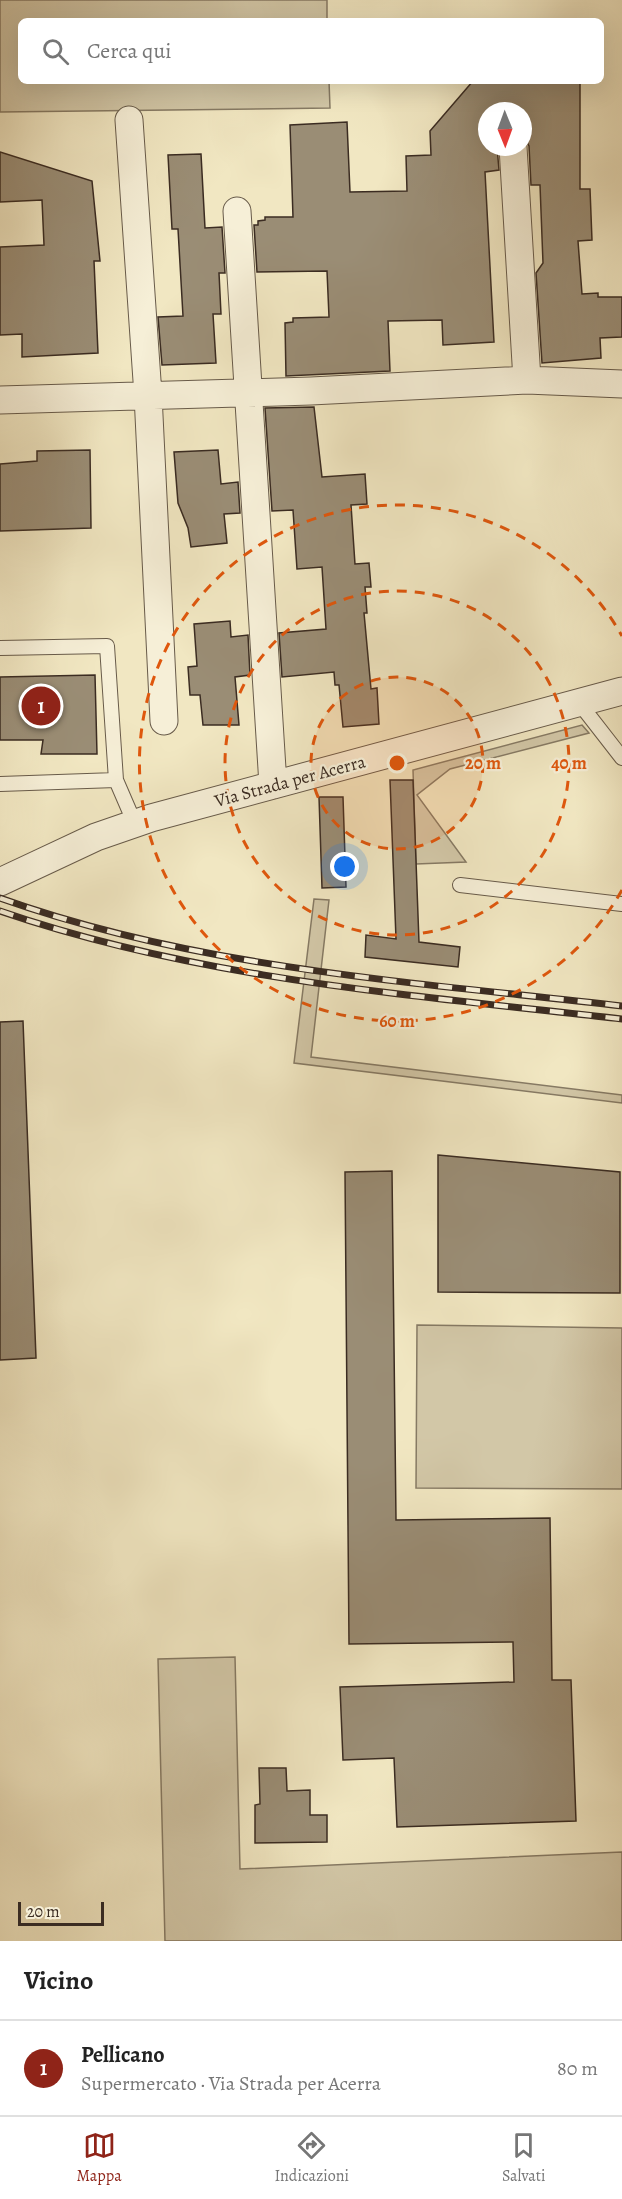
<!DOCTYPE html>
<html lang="it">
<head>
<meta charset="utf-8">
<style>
	body { margin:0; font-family:Alegreya,serif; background:#f6f6f6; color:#222 }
	.compass { position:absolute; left:478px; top:102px; width:54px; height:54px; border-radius:50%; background:#fff; box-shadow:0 6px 24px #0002; rotate:179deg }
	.scale { position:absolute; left:18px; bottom:15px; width:86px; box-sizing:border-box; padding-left:6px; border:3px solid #3b2c22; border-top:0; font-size:16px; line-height:21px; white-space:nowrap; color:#3b2c22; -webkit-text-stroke:4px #f6efd7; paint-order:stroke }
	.you { position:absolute; left:345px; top:867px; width:21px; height:21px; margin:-15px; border:4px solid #fff; border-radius:50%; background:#1a73e8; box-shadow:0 0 0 9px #1a73e833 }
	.badge { display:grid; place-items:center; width:39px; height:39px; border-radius:50%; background:#8f2418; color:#fff; font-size:20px; font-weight:700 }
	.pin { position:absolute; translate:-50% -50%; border:3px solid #fff; box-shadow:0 2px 6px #0006 }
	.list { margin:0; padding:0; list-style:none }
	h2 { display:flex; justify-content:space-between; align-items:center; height:78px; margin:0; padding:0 24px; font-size:26px }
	h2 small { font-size:20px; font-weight:400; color:#767676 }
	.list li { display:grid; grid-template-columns:39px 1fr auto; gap:18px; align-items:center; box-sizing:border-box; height:96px; padding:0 24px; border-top:2px solid #e0e0e0 }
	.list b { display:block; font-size:22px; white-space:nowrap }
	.list p { margin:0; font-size:20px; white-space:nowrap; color:#767676 }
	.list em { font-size:20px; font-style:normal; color:#767676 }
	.icon { flex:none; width:33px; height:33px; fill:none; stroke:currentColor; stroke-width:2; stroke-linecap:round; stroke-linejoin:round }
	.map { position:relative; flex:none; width:622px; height:1941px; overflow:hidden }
	.search { position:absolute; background:#fff; box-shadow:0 6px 24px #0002; left:18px; right:18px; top:18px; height:66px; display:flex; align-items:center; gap:15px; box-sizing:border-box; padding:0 21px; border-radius:9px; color:#767676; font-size:22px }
	.sheet { height:174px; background:#fff }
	nav { display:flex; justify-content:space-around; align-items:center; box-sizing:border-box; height:84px; border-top:2px solid #e0e0e0; background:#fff; font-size:16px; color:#767676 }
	nav a { display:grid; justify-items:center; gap:3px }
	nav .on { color:#8f2418 }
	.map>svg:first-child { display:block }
	.green { fill:#d2c7a7; stroke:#867a64; stroke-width:1.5 }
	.building { fill:#9a8d75; stroke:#3b2c22; stroke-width:1.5 }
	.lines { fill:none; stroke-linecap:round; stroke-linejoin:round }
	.service-casing { stroke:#685b4a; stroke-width:16 }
	.minor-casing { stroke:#685b4a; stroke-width:29 }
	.service { stroke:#f6efd7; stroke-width:14 }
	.minor { stroke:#f6efd7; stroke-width:27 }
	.rail-casing { stroke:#3b2c22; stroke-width:7 }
	.rail { stroke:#f6efd7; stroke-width:4.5; stroke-dasharray:14; stroke-linecap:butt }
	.ring { fill:none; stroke:#df570d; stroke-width:3; stroke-dasharray:10 8 }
	.labels { text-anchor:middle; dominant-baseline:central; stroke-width:4.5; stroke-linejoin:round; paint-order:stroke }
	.street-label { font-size:18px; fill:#3b2c22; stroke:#f6efd7 }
	.centre { fill:#df570d; stroke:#f6efd7; stroke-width:3 }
	.ring-label { font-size:18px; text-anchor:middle; font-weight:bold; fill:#df570d; stroke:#f6efd7; stroke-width:4.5; stroke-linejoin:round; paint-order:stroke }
</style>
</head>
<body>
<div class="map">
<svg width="622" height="1941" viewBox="0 0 622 1941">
	<rect width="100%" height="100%" fill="#f1e7c2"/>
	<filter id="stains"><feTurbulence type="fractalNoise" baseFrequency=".00333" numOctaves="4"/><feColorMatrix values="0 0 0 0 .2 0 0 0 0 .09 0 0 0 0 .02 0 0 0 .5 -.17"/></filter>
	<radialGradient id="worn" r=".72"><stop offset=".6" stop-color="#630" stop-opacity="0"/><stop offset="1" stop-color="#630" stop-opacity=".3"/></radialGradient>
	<path class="green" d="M 0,0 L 327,0 L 327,21 L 21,21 L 21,81 L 329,81 L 330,108 L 0,112 Z
		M 582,725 L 589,733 L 450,769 L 417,795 L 466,862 L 416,864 L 413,770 Z
		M 314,899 L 329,900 L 311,1057 L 622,1095 L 622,1103 L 294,1063 Z
		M 417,1325 L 622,1328 L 622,1489 L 416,1488 Z
		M 235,1657 L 240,1869 L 622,1852 L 622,1941 L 165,1941 L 158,1659 Z"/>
	<path class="building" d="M 473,81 L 580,81 L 580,189 L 590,189 L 592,240 L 578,241 L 582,294 L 598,293 L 598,297 L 622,297 L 622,337 L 600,338 L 601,358 L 542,363 L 536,273 L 543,263 L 540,185 L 531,185 L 529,146 L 523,135 L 523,111 L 487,111 L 487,147 L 497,147 L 499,170 L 485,172 L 494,342 L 443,345 L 442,320 L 388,321 L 390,371 L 286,376 L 285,323 L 293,322 L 293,318 L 329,317 L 327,271 L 257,272 L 254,225 L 258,225 L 258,221 L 265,220 L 265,217 L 293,217 L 290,125 L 347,122 L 350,192 L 407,191 L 406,156 L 431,155 L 430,131 Z
		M 0,152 L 92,181 L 100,261 L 94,261 L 98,353 L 22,357 L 22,334 L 0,335 L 0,247 L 44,245 L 42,200 L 0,202 Z
		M 201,154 L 205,228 L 222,227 L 225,273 L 219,273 L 221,314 L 213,314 L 216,363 L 162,365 L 158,317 L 183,316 L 178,229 L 172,229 L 168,155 Z
		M 314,407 L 322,477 L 365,474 L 367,504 L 351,505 L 355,564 L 369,563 L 371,587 L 365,587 L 367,613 L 364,613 L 371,689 L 377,688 L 379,724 L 343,727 L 339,685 L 335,685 L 334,672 L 282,677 L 279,633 L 326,629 L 322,567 L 297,569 L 293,510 L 272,511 L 265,408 Z
		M 90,450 L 91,528 L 0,531 L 0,464 L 37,461 L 37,451 Z
		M 218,450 L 221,484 L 238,482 L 240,513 L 224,514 L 227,543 L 191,547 L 188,528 L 178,503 L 174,452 Z
		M 230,621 L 231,637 L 248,635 L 250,675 L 235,677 L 239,725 L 203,725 L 200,695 L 190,695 L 188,667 L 197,666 L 194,624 Z
		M 95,675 L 97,754 L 41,754 L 43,740 L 0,740 L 0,677 Z
		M 390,780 L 413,780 L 419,942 L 460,947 L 458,967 L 365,957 L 366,935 L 396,939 Z
		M 319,797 L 343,797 L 346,887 L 322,888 Z
		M 23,1021 L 36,1358 L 0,1360 L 0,1022 Z
		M 438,1155 L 620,1172 L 620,1293 L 438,1292 Z
		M 392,1171 L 396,1520 L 550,1518 L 552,1680 L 571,1680 L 576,1821 L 397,1827 L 394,1758 L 343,1760 L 340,1687 L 514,1682 L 513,1642 L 349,1644 L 345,1172 Z
		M 259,1768 L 286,1768 L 287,1791 L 310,1790 L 310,1815 L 327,1815 L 327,1842 L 255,1843 L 255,1805 L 260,1804 Z"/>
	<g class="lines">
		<defs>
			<path id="service" d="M 0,648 L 107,646 L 116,780 L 135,824
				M 580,704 L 622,758
				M 0,784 L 116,780
				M 460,885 L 622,904"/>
			<path id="minor" d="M 129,120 L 148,395 L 164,721
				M 513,147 L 527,380
				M 237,211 L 273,785
				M 0,400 L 311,391 L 527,380 L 622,384
				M 0,882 L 96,837 L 151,818 L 622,691"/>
		</defs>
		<use href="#service" class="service-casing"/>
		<use href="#minor" class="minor-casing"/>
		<use href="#service" class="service"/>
		<use href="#minor" class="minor"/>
		<defs>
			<path id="rail" d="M 0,898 C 199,969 414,982 622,1006
				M 0,911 C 201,980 413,995 622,1019"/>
		</defs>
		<use href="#rail" class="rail-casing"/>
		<use href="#rail" class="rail"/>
	</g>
	<circle cx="397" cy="763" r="86" fill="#df570d" fill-opacity=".12"/>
	<g class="ring">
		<circle cx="397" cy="763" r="86"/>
		<circle cx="397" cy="763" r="172"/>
		<path d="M622 890A258 258 0 1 1 622 636"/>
	</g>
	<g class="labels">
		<g class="street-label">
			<text transform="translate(290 781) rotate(-15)">Via Strada per Acerra</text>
		</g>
	</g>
	<circle cx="397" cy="763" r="9" class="centre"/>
	<g class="ring-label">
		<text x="483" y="769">20 m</text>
		<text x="569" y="769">40 m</text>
		<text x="397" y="1027">60 m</text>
	</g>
	<rect width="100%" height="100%" filter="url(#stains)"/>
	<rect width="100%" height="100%" fill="url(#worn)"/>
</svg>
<svg class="compass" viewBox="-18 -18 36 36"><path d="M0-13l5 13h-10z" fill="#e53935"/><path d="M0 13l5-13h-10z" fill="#767676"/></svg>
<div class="scale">20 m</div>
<div class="you"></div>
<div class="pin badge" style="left:41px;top:706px">1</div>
<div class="search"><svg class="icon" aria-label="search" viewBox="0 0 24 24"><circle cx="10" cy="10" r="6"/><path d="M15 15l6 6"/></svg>Cerca qui</div>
</div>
<section class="sheet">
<h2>Vicino<small></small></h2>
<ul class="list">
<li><span class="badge">1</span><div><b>Pellicano</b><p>Supermercato · Via Strada per Acerra</p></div><em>80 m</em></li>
</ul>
</section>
<nav>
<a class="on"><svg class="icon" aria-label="map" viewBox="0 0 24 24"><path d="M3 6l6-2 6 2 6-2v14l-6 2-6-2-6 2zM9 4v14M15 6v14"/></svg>Mappa</a>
<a><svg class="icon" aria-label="directions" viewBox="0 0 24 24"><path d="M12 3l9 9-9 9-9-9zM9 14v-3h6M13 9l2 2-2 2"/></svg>Indicazioni</a>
<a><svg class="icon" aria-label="saved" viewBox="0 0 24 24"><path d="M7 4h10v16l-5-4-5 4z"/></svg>Salvati</a>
</nav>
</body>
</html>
